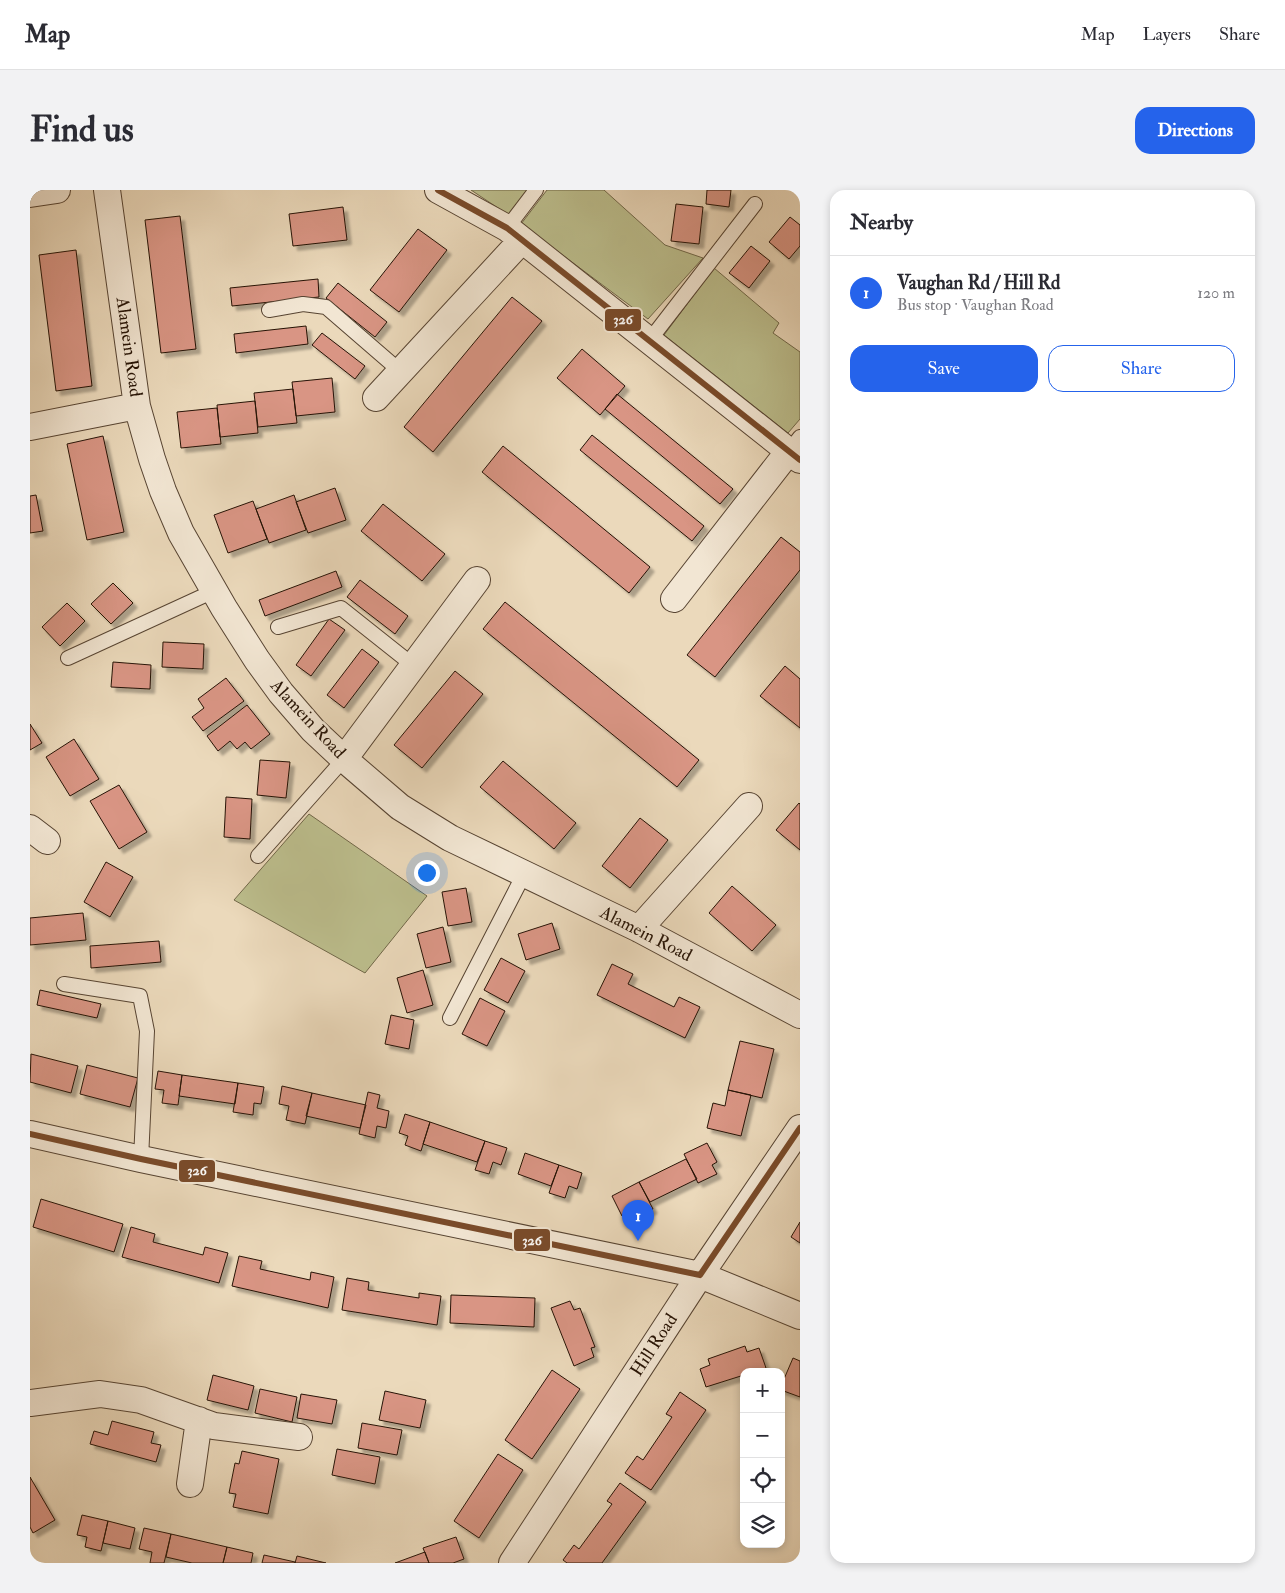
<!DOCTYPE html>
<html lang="en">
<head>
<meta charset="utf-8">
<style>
	body { margin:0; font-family:"IM FELL Double Pica",serif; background:#f2f2f3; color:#2b2b33 }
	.controls { position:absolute; right:15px; bottom:15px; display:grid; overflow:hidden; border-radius:10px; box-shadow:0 2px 8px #0003 }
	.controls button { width:45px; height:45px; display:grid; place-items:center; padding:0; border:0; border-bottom:1px solid #e1e1e2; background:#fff; color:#2b2b33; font:25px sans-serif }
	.you { position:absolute; left:396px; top:682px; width:18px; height:18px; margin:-12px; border:4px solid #fff; border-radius:50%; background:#1a73e8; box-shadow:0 0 0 8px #1a73e833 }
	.badge { display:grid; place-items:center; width:32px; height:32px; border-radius:50%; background:#2563eb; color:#fff; font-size:16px; font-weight:700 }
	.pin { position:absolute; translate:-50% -41px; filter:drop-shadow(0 1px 2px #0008) }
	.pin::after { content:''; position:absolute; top:26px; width:18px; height:15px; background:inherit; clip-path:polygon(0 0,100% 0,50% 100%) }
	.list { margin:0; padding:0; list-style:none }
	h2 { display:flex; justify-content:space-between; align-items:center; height:65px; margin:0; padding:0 20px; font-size:21px }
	h2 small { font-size:16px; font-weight:400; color:#7c7c81 }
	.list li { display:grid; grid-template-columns:32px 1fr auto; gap:15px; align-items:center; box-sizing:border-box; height:75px; padding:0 20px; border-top:1px solid #e1e1e2 }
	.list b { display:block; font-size:19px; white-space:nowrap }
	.list p { margin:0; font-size:16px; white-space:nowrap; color:#7c7c81 }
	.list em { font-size:16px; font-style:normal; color:#7c7c81 }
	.actions { display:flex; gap:10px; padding:15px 20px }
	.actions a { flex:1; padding:11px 0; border:1px solid #2563eb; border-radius:15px; text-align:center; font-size:18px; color:#2563eb }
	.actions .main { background:#2563eb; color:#fff }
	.icon { flex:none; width:28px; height:28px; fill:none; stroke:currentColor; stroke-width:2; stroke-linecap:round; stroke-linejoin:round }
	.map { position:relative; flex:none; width:770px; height:1373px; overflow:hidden; border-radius:15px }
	header { display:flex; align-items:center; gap:30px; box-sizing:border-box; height:70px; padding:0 25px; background:#fff; border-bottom:1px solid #e1e1e2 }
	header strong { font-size:24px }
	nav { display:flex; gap:28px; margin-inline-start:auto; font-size:18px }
	.intro { display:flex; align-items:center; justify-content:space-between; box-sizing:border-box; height:120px; padding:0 30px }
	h1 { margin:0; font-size:35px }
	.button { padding:12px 22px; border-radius:15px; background:#2563eb; color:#fff; font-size:18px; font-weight:700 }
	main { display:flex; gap:30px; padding:0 30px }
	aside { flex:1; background:#fff; border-radius:15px; box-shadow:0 2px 8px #0003 }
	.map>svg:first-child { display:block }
	.green { fill:#bcbe8d; stroke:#716849 }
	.building { fill:#d99584; stroke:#261305; filter:url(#shadow) }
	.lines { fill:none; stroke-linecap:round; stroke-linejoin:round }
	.service-casing { stroke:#574432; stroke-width:16 }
	.minor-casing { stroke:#574432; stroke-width:28 }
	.service { stroke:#f2e6d3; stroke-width:14 }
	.minor { stroke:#f2e6d3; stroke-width:26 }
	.bus-1-casing { stroke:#f2e6d3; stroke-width:10 }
	.bus-1 { stroke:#7a4b2a; stroke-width:6 }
	.labels { text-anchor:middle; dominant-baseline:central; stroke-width:5; stroke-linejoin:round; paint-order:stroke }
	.street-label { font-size:18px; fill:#261305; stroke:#f2e6d3 }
	.line-badge { stroke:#f2e6d3; stroke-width:2 }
	.badge-label { font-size:14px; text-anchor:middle; font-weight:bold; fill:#fff }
</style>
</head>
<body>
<header>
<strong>Map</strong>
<nav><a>Map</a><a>Layers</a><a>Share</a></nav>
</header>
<div class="intro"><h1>Find us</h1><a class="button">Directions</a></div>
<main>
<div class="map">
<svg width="770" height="1373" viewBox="0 0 770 1373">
	<defs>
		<filter id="shadow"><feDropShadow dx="4.5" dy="4.5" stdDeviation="1" flood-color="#0004"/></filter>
	</defs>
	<rect width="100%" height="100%" fill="#ebd9bb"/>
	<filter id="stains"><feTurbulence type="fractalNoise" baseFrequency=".004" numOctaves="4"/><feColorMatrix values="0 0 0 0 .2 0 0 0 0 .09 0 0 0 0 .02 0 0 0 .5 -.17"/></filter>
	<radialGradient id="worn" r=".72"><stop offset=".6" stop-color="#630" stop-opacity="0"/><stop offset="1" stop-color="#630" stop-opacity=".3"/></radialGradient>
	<path class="green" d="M 441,0 L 497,0 L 480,26 Z
		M 517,0 L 574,0 L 635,55 L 673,68 L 618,129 L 491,34 Z
		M 684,78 L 749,133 L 743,143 L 770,162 L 770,229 L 758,243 L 634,145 Z
		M 279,624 L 397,706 L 335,783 L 204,710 Z"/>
	<path class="building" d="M 677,0 L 701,0 L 699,17 L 676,14 Z
		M 646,14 L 673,17 L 669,54 L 641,51 Z
		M 313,17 L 317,50 L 263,56 L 259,24 Z
		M 150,26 L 166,159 L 131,163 L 115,30 Z
		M 760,27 L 770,35 L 770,56 L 759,69 L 739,52 Z
		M 388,39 L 417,60 L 369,122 L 340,100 Z
		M 721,56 L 740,71 L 719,98 L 699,83 Z
		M 46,60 L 62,196 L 26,201 L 9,65 Z
		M 288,89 L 289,107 L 202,116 L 200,98 Z
		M 308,93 L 357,132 L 345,147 L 296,108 Z
		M 482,107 L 512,131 L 403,262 L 374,237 Z
		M 276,136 L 278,154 L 206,163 L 204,144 Z
		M 292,143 L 335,176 L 325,189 L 282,155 Z
		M 552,159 L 595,196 L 570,225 L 527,188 Z
		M 302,188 L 305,222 L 266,226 L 262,192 Z
		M 263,199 L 267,233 L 228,237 L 224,203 Z
		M 587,204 L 703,299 L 690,314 L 575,219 Z
		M 225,211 L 228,243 L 190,247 L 187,215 Z
		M 187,218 L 191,254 L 151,258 L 147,222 Z
		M 562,245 L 674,336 L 662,351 L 550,260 Z
		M 73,246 L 94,342 L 57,350 L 37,254 Z
		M 473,256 L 620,377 L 599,403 L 452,282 Z
		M 305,298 L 316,330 L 278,343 L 266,312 Z
		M 6,305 L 13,341 L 0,343 L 0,306 Z
		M 264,305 L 276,340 L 239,353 L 226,319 Z
		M 223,311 L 237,349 L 198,363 L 184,325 Z
		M 353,314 L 415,364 L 392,391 L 331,341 Z
		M 751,347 L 770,362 L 770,380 L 685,487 L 657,465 Z
		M 306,381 L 312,397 L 235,426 L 229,410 Z
		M 330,390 L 378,426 L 365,444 L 317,407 Z
		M 83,393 L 103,413 L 81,434 L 61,414 Z
		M 475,412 L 669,570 L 647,597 L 453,439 Z
		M 37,413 L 55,431 L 30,456 L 12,437 Z
		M 299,429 L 315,440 L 281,486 L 266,475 Z
		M 133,452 L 174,454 L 173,479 L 132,477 Z
		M 332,459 L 349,472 L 314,518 L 297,505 Z
		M 83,472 L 121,475 L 120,499 L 81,497 Z
		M 755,476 L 770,489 L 770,538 L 730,506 Z
		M 425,481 L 453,504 L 392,578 L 364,555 Z
		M 196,488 L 214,511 L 173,541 L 162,527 L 174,518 L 168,509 Z
		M 217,515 L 240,544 L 221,559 L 215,552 L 207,559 L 200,551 L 188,561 L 177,546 Z
		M 0,534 L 12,553 L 0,560 Z
		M 44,549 L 69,589 L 40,606 L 16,567 Z
		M 230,570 L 260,572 L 256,608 L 227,605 Z
		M 473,571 L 546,633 L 524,659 L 450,597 Z
		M 89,595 L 117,642 L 89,659 L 60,611 Z
		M 196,607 L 222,609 L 220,649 L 194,647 Z
		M 769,613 L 770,614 L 770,660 L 746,640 Z
		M 610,628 L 638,650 L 600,698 L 572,676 Z
		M 76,672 L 103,687 L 80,727 L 54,712 Z
		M 702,696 L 746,735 L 722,761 L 679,723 Z
		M 436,698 L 442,732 L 418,736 L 412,702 Z
		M 53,723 L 56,750 L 0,755 L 0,728 Z
		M 522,733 L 530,759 L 496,770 L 488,744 Z
		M 413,737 L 421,772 L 396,778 L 387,744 Z
		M 129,751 L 131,772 L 61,778 L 60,756 Z
		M 471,768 L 495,781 L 478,813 L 454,800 Z
		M 582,774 L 603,784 L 598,794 L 644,817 L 649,807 L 670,817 L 655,848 L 567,805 Z
		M 393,780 L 403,815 L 377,823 L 367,788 Z
		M 10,800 L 71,814 L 67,828 L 7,815 Z
		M 450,808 L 475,821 L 457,856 L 432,844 Z
		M 361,825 L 384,830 L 379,859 L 355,854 Z
		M 710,851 L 744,859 L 732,908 L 698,900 Z
		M 1,864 L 48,876 L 41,903 L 0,892 Z
		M 57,875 L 108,888 L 100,917 L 50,904 Z
		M 128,881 L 152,885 L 148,915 L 132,913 L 134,900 L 125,899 Z
		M 152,885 L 208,893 L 205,914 L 149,906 Z
		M 208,893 L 234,897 L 231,914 L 224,913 L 223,925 L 203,922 Z
		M 252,896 L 282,903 L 275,934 L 256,930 L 259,916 L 249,914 Z
		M 698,900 L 721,905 L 711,946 L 677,938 L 683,913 L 695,916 Z
		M 338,902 L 350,905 L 347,918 L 359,921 L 356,938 L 347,936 L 345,948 L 329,944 Z
		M 282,903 L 336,915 L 330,938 L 276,926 Z
		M 375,924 L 400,932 L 391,961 L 375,955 L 378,946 L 369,943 Z
		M 400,932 L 455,951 L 447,972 L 393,954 Z
		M 455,951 L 477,958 L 471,975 L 463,972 L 459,984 L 445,980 Z
		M 677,953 L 687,972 L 682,975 L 687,984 L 668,993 L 654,964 Z
		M 495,963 L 529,975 L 521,996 L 488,984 Z
		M 656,969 L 667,989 L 620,1012 L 609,992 Z
		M 529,975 L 552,983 L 547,999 L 539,996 L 535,1008 L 519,1003 Z
		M 609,992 L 623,1019 L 602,1030 L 599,1023 L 592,1026 L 582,1006 Z
		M 11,1009 L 93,1034 L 84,1062 L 3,1037 Z
		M 770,1032 L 770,1053 L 761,1047 Z
		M 101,1037 L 125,1044 L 123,1052 L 173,1065 L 175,1057 L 198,1063 L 189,1093 L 92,1067 Z
		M 209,1066 L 232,1071 L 230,1079 L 280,1090 L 281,1082 L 304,1087 L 298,1118 L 202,1096 Z
		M 317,1088 L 339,1092 L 338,1100 L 389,1108 L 389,1103 L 411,1106 L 407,1135 L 312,1120 Z
		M 421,1105 L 505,1108 L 504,1137 L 420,1133 Z
		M 540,1111 L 544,1120 L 550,1118 L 565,1157 L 561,1158 L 564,1167 L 544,1176 L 521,1118 Z
		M 715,1156 L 717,1162 L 729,1158 L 736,1178 L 725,1182 L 714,1182 L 714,1185 L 676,1197 L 670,1179 L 680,1175 L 678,1169 Z
		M 763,1168 L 770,1171 L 770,1207 L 751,1200 L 751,1196 Z
		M 522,1180 L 550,1199 L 502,1269 L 475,1250 Z
		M 183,1185 L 224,1196 L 218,1220 L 177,1210 Z
		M 230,1199 L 267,1207 L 262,1232 L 225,1223 Z
		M 355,1201 L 396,1210 L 390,1238 L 349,1230 Z
		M 650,1202 L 676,1220 L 621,1300 L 595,1283 L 607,1266 L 613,1270 L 642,1227 L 636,1224 Z
		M 271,1204 L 307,1210 L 302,1234 L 267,1228 Z
		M 82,1231 L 124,1242 L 121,1253 L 131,1255 L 126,1272 L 60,1254 L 64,1241 L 78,1245 Z
		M 332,1233 L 372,1240 L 367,1265 L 328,1258 Z
		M 307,1259 L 350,1267 L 345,1294 L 302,1285 Z
		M 212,1261 L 249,1269 L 238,1324 L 203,1317 L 206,1304 L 199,1303 L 205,1273 L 209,1274 Z
		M 468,1264 L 493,1280 L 449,1348 L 424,1331 Z
		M 0,1287 L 25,1330 L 3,1343 L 0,1337 Z
		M 590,1293 L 616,1312 L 572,1373 L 537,1373 L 533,1370 L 544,1355 L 549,1359 L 582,1314 L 577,1311 Z
		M 52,1325 L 78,1331 L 71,1361 L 55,1357 L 57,1347 L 47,1345 Z
		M 78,1331 L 105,1338 L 100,1359 L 73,1353 Z
		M 114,1338 L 141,1344 L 134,1373 L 120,1373 L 122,1362 L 109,1359 Z
		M 141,1344 L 197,1357 L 193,1373 L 162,1373 L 136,1367 Z
		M 426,1347 L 434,1369 L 423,1373 L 399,1373 L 393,1358 Z
		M 197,1357 L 223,1363 L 221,1373 L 193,1373 Z
		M 395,1362 L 399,1373 L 365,1373 Z
		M 234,1365 L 265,1372 L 265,1373 L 232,1373 Z
		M 267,1366 L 296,1373 L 265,1373 Z"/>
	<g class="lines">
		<defs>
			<path id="service" d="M 477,38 L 506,0
				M 239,120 L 273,114 L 296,117 L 370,181
				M 619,151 L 725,14
				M 759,261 L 770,247
				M 248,437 L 311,418 L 384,476
				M 38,468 L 184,401
				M 228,666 L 314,569
				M 34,794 L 110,806 L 117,841 L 111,969
				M 420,828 L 494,684"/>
			<path id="minor" d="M 77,0 L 107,216 L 122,269 L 133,301 L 151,343 L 194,418 L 227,470 L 251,503 L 283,540 L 314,569 L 370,617 L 420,648 L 609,739 L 770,825
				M 408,0 L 477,38 L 770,270
				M 0,4 L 27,0
				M 346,208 L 492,50
				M 0,237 L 107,216
				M 644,409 L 759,261
				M 314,569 L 447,390
				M 0,638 L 17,651
				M 609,739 L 719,616
				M 0,944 L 111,969 L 670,1085 L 770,1126
				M 0,1213 L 70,1204 L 111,1210 L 184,1236 L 269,1247
				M 160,1294 L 169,1230
				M 482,1373 L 670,1085 L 770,938"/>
		</defs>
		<use href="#service" class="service-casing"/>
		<use href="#minor" class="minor-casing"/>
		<use href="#service" class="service"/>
		<use href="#minor" class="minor"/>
		<defs>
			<path id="bus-1" d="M 408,0 L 477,38 L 770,270
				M 0,944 L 111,969 L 670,1085
				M 670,1085 L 770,938"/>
		</defs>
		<use href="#bus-1" class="bus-1-casing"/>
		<use href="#bus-1" class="bus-1"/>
	</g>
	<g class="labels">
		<g class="street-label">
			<text transform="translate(99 157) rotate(82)">Alamein Road</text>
			<text transform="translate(278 529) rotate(47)">Alamein Road</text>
			<text transform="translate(616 744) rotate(27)">Alamein Road</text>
			<text transform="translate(624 1155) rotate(-57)">Hill Road</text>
		</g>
	</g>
	<g class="line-badge">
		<rect x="574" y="118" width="38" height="24" rx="5" fill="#7a4b2a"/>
		<rect x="148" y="969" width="38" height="24" rx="5" fill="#7a4b2a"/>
		<rect x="483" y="1038" width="38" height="24" rx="5" fill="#7a4b2a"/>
	</g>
	<g class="badge-label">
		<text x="593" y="134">326</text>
		<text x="167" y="985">326</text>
		<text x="502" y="1055">326</text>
	</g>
	<rect width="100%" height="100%" filter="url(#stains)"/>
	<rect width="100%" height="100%" fill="url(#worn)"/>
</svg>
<div class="controls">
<button>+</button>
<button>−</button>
<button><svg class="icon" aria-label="locate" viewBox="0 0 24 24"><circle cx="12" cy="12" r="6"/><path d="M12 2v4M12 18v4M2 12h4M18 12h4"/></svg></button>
<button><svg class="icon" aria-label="layers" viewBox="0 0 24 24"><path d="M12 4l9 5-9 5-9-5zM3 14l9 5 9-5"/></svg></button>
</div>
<div class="you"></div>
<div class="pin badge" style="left:608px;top:1051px">1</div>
</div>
<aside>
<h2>Nearby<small></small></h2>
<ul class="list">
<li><span class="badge">1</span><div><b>Vaughan Rd / Hill Rd</b><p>Bus stop · Vaughan Road</p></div><em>120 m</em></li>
</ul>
<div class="actions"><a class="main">Save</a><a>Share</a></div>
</aside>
</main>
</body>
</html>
